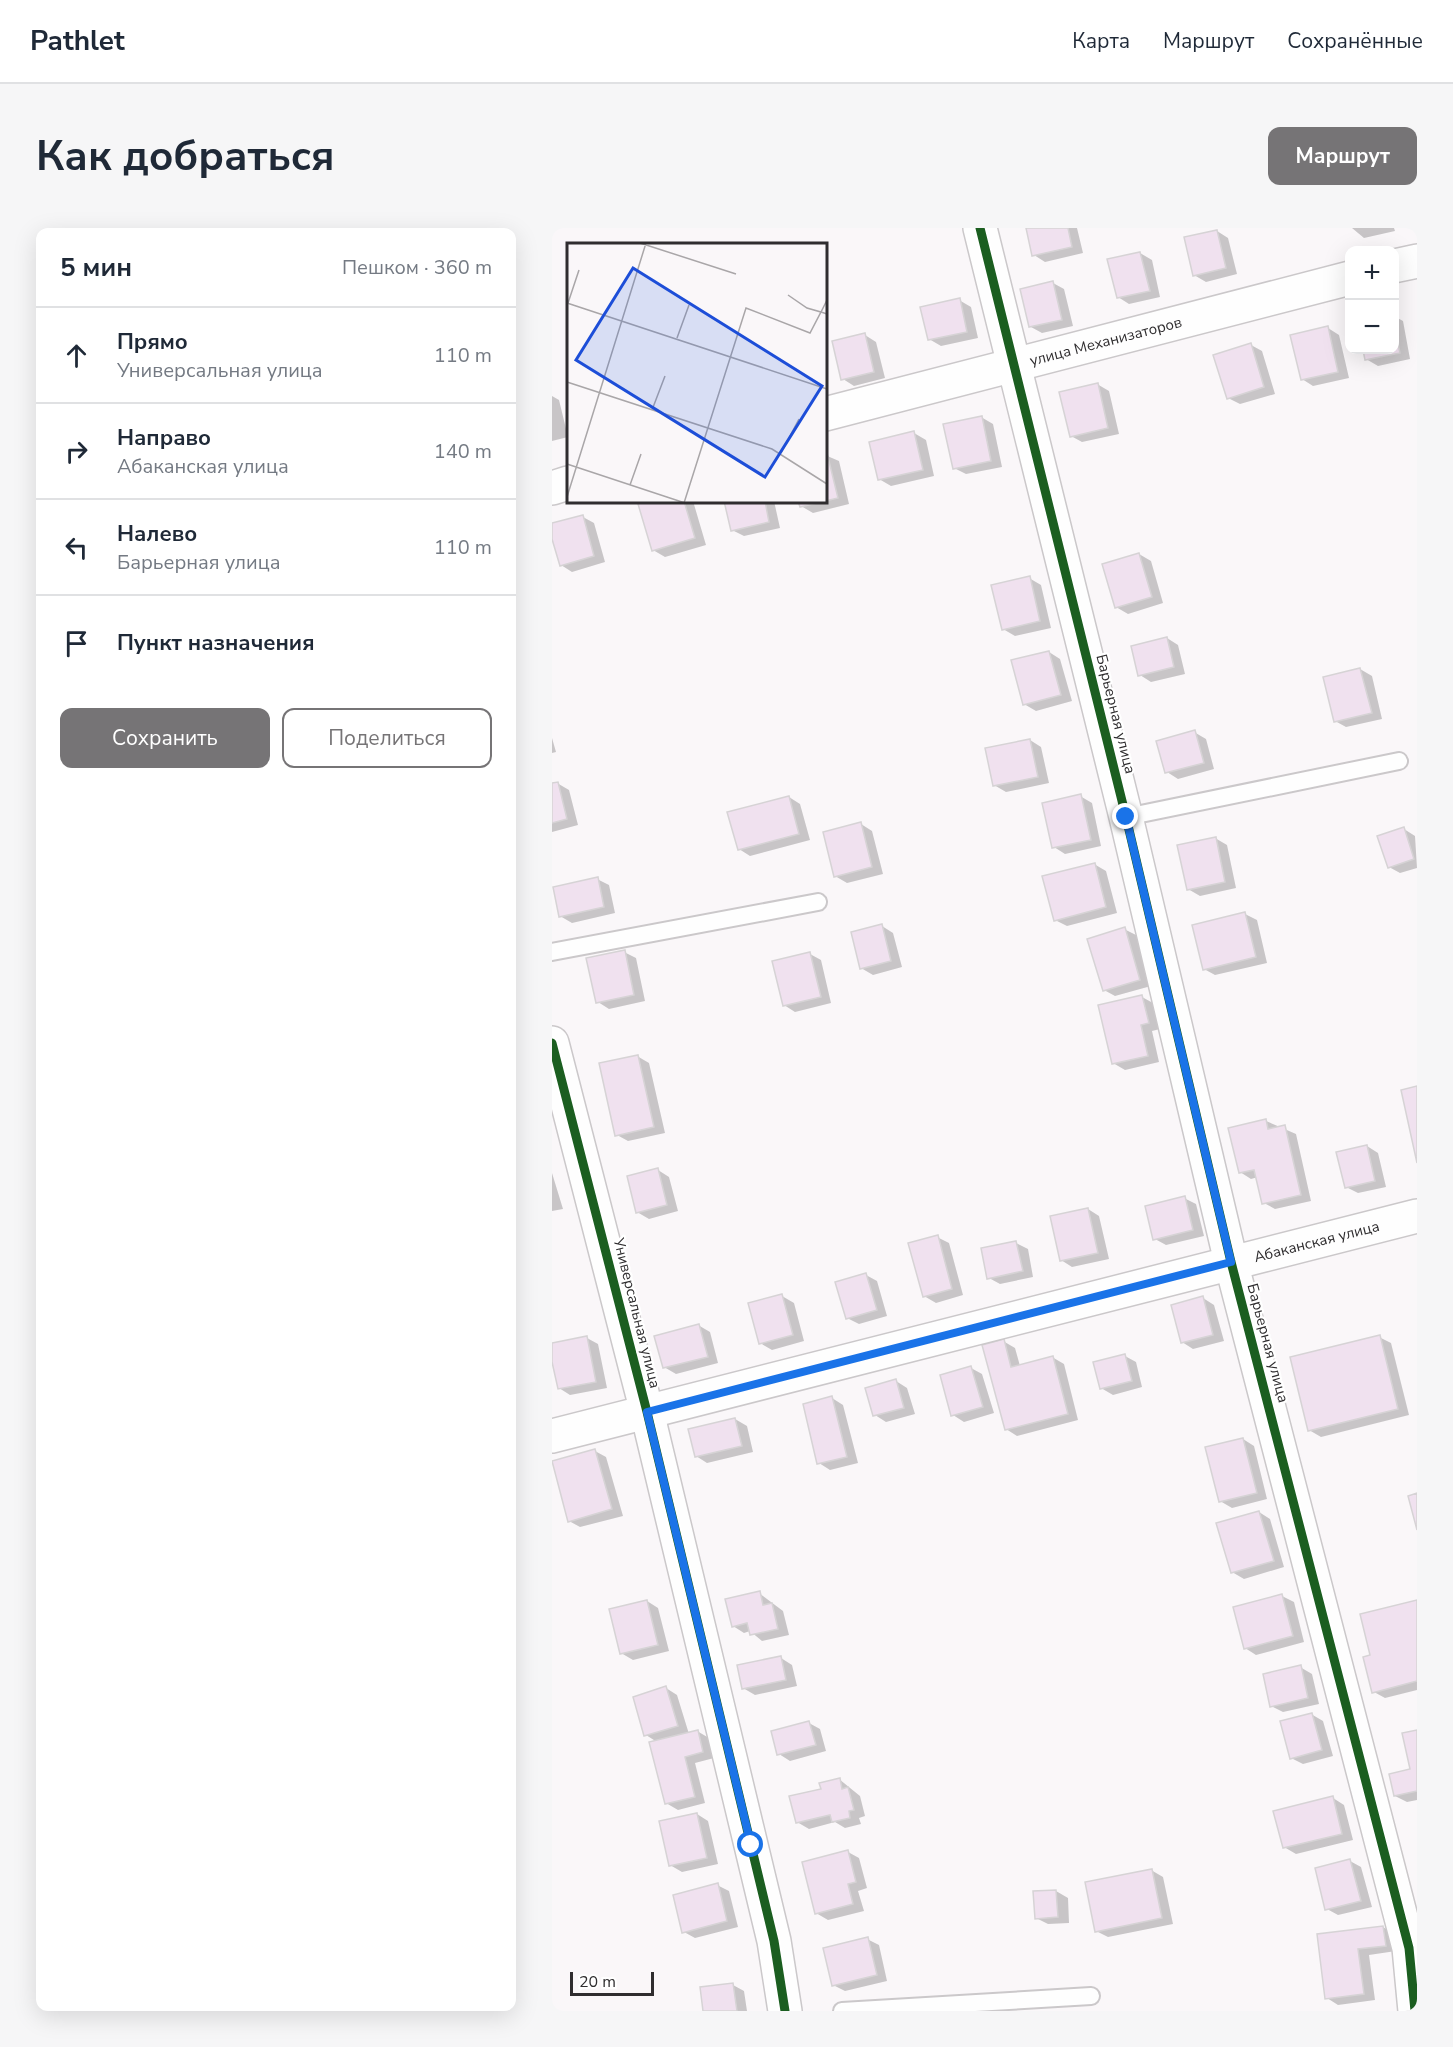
<!DOCTYPE html>
<html lang="ru">
<head>
<meta charset="utf-8">
<style>
	body { margin:0; font-family:"Nunito Sans",sans-serif; background:#f6f6f7; color:#1f2937 }
	.controls { position:absolute; right:18px; top:18px; display:grid; overflow:hidden; border-radius:12px; box-shadow:0 6px 24px #0002 }
	.controls button { width:54px; height:54px; display:grid; place-items:center; padding:0; border:0; border-bottom:2px solid #e0e1e3; background:#fff; color:#1f2937; font:30px sans-serif }
	.scale { position:absolute; left:18px; bottom:15px; width:84px; box-sizing:border-box; padding-left:6px; border:3px solid #2f2d2f; border-top:0; font-size:16px; line-height:21px; white-space:nowrap; color:#2f2d2f; -webkit-text-stroke:4px #fff; paint-order:stroke }
	.stop { position:absolute; width:18px; height:18px; margin:-14px; border:4px solid #1a73e8; border-radius:50%; background:#fff }
	.stop.end { background:#1a73e8; border-color:#fff; box-shadow:0 2px 6px #0008 }
	.list { margin:0; padding:0; list-style:none }
	h2 { display:flex; justify-content:space-between; align-items:center; height:78px; margin:0; padding:0 24px; font-size:26px }
	h2 small { font-size:20px; font-weight:400; color:#747a83 }
	.list li { display:grid; grid-template-columns:39px 1fr auto; gap:18px; align-items:center; box-sizing:border-box; height:96px; padding:0 24px; border-top:2px solid #e0e1e3 }
	.list b { display:block; font-size:22px; white-space:nowrap }
	.list p { margin:0; font-size:20px; white-space:nowrap; color:#747a83 }
	.list em { font-size:20px; font-style:normal; color:#747a83 }
	.actions { display:flex; gap:12px; padding:18px 24px }
	.actions a { flex:1; padding:14px 0; border:2px solid #767476; border-radius:12px; text-align:center; font-size:21px; color:#767476 }
	.actions .main { background:#767476; color:#fff }
	.icon { flex:none; width:33px; height:33px; fill:none; stroke:currentColor; stroke-width:2; stroke-linecap:round; stroke-linejoin:round }
	.map { position:relative; flex:none; width:865px; height:1783px; overflow:hidden; border-radius:12px }
	header { display:flex; align-items:center; gap:36px; box-sizing:border-box; height:84px; padding:0 30px; background:#fff; border-bottom:2px solid #e0e1e3 }
	header strong { font-size:28px }
	nav { display:flex; gap:33px; margin-inline-start:auto; font-size:21px }
	.intro { display:flex; align-items:center; justify-content:space-between; box-sizing:border-box; height:144px; padding:0 36px }
	h1 { margin:0; font-size:42px }
	.button { padding:15px 27px; border-radius:12px; background:#767476; color:#fff; font-size:21px; font-weight:700 }
	main { display:flex; gap:36px; padding:0 36px }
	aside { flex:1; background:#fff; border-radius:12px; box-shadow:0 6px 24px #0002 }
	.map>svg:first-child { display:block }
	.shadow { fill:#0003 }
	.building { fill:#f0e1ef; stroke:#d6d3d5; stroke-width:1.5 }
	.lines { fill:none; stroke-linecap:round; stroke-linejoin:round }
	.lane-casing { stroke:#cbc8ca; stroke-width:20 }
	.street-casing { stroke:#cbc8ca; stroke-width:36 }
	.lane { stroke:#fefefe; stroke-width:16 }
	.street { stroke:#fefefe; stroke-width:33 }
	.cycleway-casing { stroke:#fff; stroke-width:13 }
	.cycleway { stroke:#1b5e20; stroke-width:9 }
	.route { stroke:#1a73e8; stroke-width:8 }
	.labels { text-anchor:middle; dominant-baseline:central; stroke-width:4.5; stroke-linejoin:round; paint-order:stroke }
	.street-label { font-size:15px; fill:#2f2d2f; stroke:#fff }
	.inset-road { fill:none; stroke:#a9a6a8; stroke-width:1.5 }
	.view { fill:#1d4ed8; fill-opacity:0.15; stroke:#1d4ed8; stroke-width:3 }
	.inset-edge { fill:none; stroke:#2f2d2f; stroke-width:3 }
</style>
</head>
<body>
<header>
<strong>Pathlet</strong>
<nav><a>Карта</a><a>Маршрут</a><a>Сохранённые</a></nav>
</header>
<div class="intro"><h1>Как добраться</h1><a class="button">Маршрут</a></div>
<main>
<aside>
<h2>5 мин<small>Пешком · 360 m</small></h2>
<ul class="list">
<li><svg class="icon" aria-label="ahead" viewBox="0 0 24 24"><path d="M12 20V5M6 11l6-6 6 6"/></svg><div><b>Прямо</b><p>Универсальная улица</p></div><em>110 m</em></li>
<li><svg class="icon" aria-label="right" viewBox="0 0 24 24"><path d="M7 20v-9h11M14 6l5 5-5 5"/></svg><div><b>Направо</b><p>Абаканская улица</p></div><em>140 m</em></li>
<li><svg class="icon" aria-label="left" viewBox="0 0 24 24"><path d="M17 20v-9H6M10 6l-5 5 5 5"/></svg><div><b>Налево</b><p>Барьерная улица</p></div><em>110 m</em></li>
<li><svg class="icon" aria-label="arrive" viewBox="0 0 24 24"><path d="M6 21V4h12l-3 4 3 4H6"/></svg><div><b>Пункт назначения</b></div></li>
</ul>
<div class="actions"><a class="main">Сохранить</a><a>Поделиться</a></div>
</aside>
<div class="map">
<svg width="865" height="1783" viewBox="0 0 865 1783">
	<rect width="100%" height="100%" fill="#faf7f9"/>
	<path class="shadow" d="M 475,0 L 525,0 L 531,25 L 493,34 L 482,27 Z
		M 800,0 L 842,0 L 843,3 L 812,10 Z
		M 665,3 L 676,10 L 685,46 L 654,54 L 642,47 Z
		M 588,25 L 600,32 L 608,69 L 577,76 L 566,69 Z
		M 501,55 L 512,61 L 521,98 L 490,105 L 479,99 Z
		M 407,72 L 419,79 L 426,110 L 389,118 L 377,111 Z
		M 842,88 L 851,93 L 858,131 L 826,138 L 814,131 L 812,122 L 842,122 Z
		M 776,100 L 787,107 L 797,150 L 761,158 L 750,151 Z
		M 313,107 L 324,114 L 333,150 L 302,158 L 291,151 Z
		M 699,117 L 710,123 L 723,166 L 688,176 L 676,170 Z
		M 545,156 L 557,163 L 567,206 L 530,214 L 519,208 Z
		M 0,168 L 7,172 L 16,209 L 0,213 Z
		M 429,189 L 441,196 L 450,239 L 414,246 L 402,240 Z
		M 362,205 L 374,212 L 382,248 L 339,258 L 327,251 Z
		M 273,227 L 287,233 L 297,276 L 261,285 L 249,278 L 248,273 L 273,273 Z
		M 99,273 L 141,273 L 154,317 L 113,329 L 101,322 Z
		M 174,273 L 222,273 L 228,300 L 192,308 L 180,302 Z
		M 31,289 L 42,295 L 53,334 L 20,344 L 9,337 L 0,297 Z
		M 587,326 L 599,333 L 611,375 L 576,386 L 564,379 Z
		M 477,350 L 489,357 L 499,400 L 463,408 L 451,401 Z
		M 615,410 L 626,417 L 633,446 L 599,454 L 588,447 Z
		M 497,424 L 508,431 L 520,473 L 484,483 L 472,476 Z
		M 808,441 L 820,448 L 830,491 L 794,499 L 783,493 Z
		M 642,504 L 654,511 L 662,541 L 626,551 L 615,544 Z
		M 0,510 L 4,524 L 0,525 Z
		M 478,512 L 489,519 L 497,555 L 454,564 L 442,557 Z
		M 5,555 L 17,562 L 26,597 L 0,604 L 0,557 Z
		M 528,568 L 540,575 L 549,618 L 513,626 L 502,619 Z
		M 237,569 L 248,576 L 258,612 L 198,628 L 187,621 Z
		M 309,596 L 320,603 L 331,646 L 295,655 L 283,648 Z
		M 852,601 L 863,608 L 865,640 L 848,645 L 837,639 Z
		M 663,610 L 675,617 L 684,660 L 648,668 L 636,661 Z
		M 542,636 L 554,643 L 565,685 L 515,698 L 503,692 Z
		M 45,651 L 57,657 L 63,685 L 20,695 L 8,688 Z
		M 693,686 L 705,692 L 715,735 L 663,747 L 652,741 Z
		M 330,698 L 341,705 L 350,739 L 321,747 L 309,740 Z
		M 572,701 L 584,707 L 599,758 L 563,768 L 552,762 Z
		M 72,724 L 84,730 L 93,773 L 57,781 L 46,774 Z
		M 258,726 L 269,732 L 279,775 L 243,784 L 232,777 Z
		M 590,769 L 601,775 L 608,801 L 600,803 L 607,834 L 573,842 L 561,835 Z
		M 85,828 L 97,835 L 113,905 L 76,913 L 65,907 Z
		M 714,893 L 744,906 L 759,973 L 723,981 L 712,975 L 706,949 L 699,951 L 688,944 Z
		M 815,918 L 826,925 L 834,959 L 806,965 L 794,959 Z
		M 106,942 L 117,949 L 126,983 L 97,991 L 85,984 Z
		M 0,945 L 11,981 L 0,983 Z
		M 632,970 L 644,976 L 652,1008 L 614,1017 L 603,1011 Z
		M 536,981 L 547,988 L 557,1031 L 520,1039 L 509,1032 Z
		M 385,1009 L 397,1015 L 411,1067 L 384,1075 L 372,1068 Z
		M 464,1015 L 476,1021 L 481,1049 L 448,1056 L 437,1050 Z
		M 314,1047 L 325,1053 L 335,1088 L 307,1096 L 295,1090 Z
		M 230,1068 L 242,1075 L 252,1113 L 220,1122 L 208,1115 Z
		M 651,1070 L 662,1077 L 672,1113 L 641,1121 L 630,1114 Z
		M 146,1097 L 158,1104 L 166,1135 L 124,1146 L 112,1139 Z
		M 827,1109 L 839,1115 L 857,1187 L 769,1209 L 757,1202 Z
		M 35,1110 L 46,1116 L 55,1160 L 18,1167 L 7,1160 L 0,1116 Z
		M 451,1113 L 463,1120 L 468,1138 L 500,1129 L 512,1136 L 526,1192 L 465,1208 L 454,1201 Z
		M 573,1128 L 584,1134 L 590,1159 L 561,1167 L 549,1160 Z
		M 419,1140 L 430,1146 L 442,1185 L 412,1194 L 401,1187 Z
		M 344,1153 L 355,1160 L 363,1186 L 334,1194 L 323,1187 Z
		M 280,1170 L 291,1177 L 306,1235 L 278,1242 L 267,1235 Z
		M 183,1191 L 195,1198 L 201,1224 L 155,1235 L 144,1228 Z
		M 691,1211 L 702,1218 L 715,1271 L 680,1280 L 668,1273 Z
		M 43,1223 L 54,1229 L 71,1288 L 28,1299 L 17,1293 Z
		M 707,1284 L 718,1291 L 732,1339 L 692,1351 L 680,1344 Z
		M 207,1365 L 231,1383 L 237,1407 L 210,1413 L 198,1403 L 192,1405 L 181,1398 Z
		M 730,1368 L 742,1374 L 752,1414 L 704,1427 L 693,1420 Z
		M 95,1373 L 106,1380 L 117,1423 L 81,1432 L 69,1425 Z
		M 865,1373 L 865,1462 L 833,1470 L 822,1464 L 820,1428 Z
		M 229,1430 L 240,1437 L 245,1458 L 203,1467 L 191,1460 Z
		M 748,1439 L 760,1446 L 767,1476 L 731,1484 L 719,1478 Z
		M 114,1460 L 125,1467 L 137,1506 L 145,1503 L 157,1510 L 162,1530 L 143,1535 L 153,1575 L 126,1582 L 114,1575 L 105,1514 L 94,1507 Z
		M 759,1486 L 771,1493 L 781,1528 L 751,1536 L 739,1530 Z
		M 257,1495 L 268,1501 L 274,1523 L 238,1533 L 227,1526 Z
		M 865,1503 L 865,1572 L 855,1574 L 843,1568 L 860,1542 Z
		M 287,1551 L 308,1568 L 313,1588 L 307,1590 L 309,1596 L 293,1600 L 283,1594 L 257,1601 L 245,1594 L 270,1562 Z
		M 781,1570 L 792,1577 L 801,1612 L 744,1626 L 732,1619 Z
		M 145,1586 L 156,1593 L 166,1636 L 130,1644 L 118,1637 Z
		M 296,1624 L 307,1630 L 315,1660 L 306,1663 L 312,1683 L 276,1692 L 264,1685 Z
		M 798,1633 L 809,1639 L 820,1679 L 786,1687 L 775,1681 Z
		M 599,1642 L 611,1649 L 621,1696 L 556,1709 L 544,1703 Z
		M 165,1657 L 177,1663 L 186,1699 L 143,1710 L 132,1704 Z
		M 504,1663 L 516,1670 L 517,1695 L 496,1696 L 484,1690 L 483,1665 Z
		M 831,1699 L 842,1706 L 844,1723 L 817,1727 L 823,1772 L 786,1777 L 775,1770 L 767,1707 Z
		M 315,1711 L 327,1717 L 335,1753 L 293,1763 L 281,1757 Z
		M 181,1757 L 192,1763 L 195,1783 L 153,1783 Z"/>
	<path class="building" d="M 474,0 L 516,0 L 520,19 L 480,28 Z
		M 665,2 L 674,40 L 641,48 L 632,9 Z
		M 588,24 L 598,63 L 565,70 L 555,31 Z
		M 501,53 L 510,92 L 477,99 L 468,61 Z
		M 408,70 L 415,104 L 376,112 L 368,79 Z
		M 842,97 L 848,125 L 813,132 L 811,122 L 842,122 Z
		M 776,98 L 786,144 L 749,152 L 738,107 Z
		M 313,105 L 322,144 L 289,152 L 280,113 Z
		M 699,115 L 712,159 L 675,171 L 661,127 Z
		M 546,155 L 556,200 L 518,209 L 507,164 Z
		M 430,188 L 439,233 L 401,241 L 391,196 Z
		M 362,203 L 371,242 L 326,252 L 317,214 Z
		M 275,225 L 286,270 L 248,279 L 246,273 L 273,273 L 273,226 Z
		M 94,273 L 132,273 L 143,310 L 100,323 L 86,276 Z
		M 172,273 L 213,273 L 217,294 L 179,303 Z
		M 31,287 L 42,328 L 8,338 L 0,311 L 0,295 Z
		M 587,325 L 600,369 L 563,380 L 550,336 Z
		M 478,348 L 488,393 L 450,402 L 439,357 Z
		M 615,409 L 622,439 L 586,448 L 579,418 Z
		M 497,423 L 509,467 L 471,477 L 459,432 Z
		M 808,440 L 820,485 L 782,494 L 771,449 Z
		M 643,502 L 652,535 L 613,545 L 604,513 Z
		M 478,511 L 486,549 L 441,558 L 433,520 Z
		M 6,554 L 15,591 L 0,595 L 0,555 Z
		M 529,566 L 539,612 L 500,620 L 490,575 Z
		M 237,568 L 247,606 L 186,622 L 175,584 Z
		M 309,594 L 320,639 L 282,649 L 271,604 Z
		M 852,599 L 862,631 L 836,640 L 825,608 Z
		M 664,609 L 673,654 L 635,662 L 625,617 Z
		M 543,635 L 554,679 L 502,693 L 490,648 Z
		M 46,649 L 52,679 L 7,689 L 1,659 Z
		M 693,684 L 704,729 L 651,742 L 640,697 Z
		M 330,696 L 339,733 L 308,741 L 299,704 Z
		M 573,699 L 588,752 L 551,763 L 535,711 Z
		M 73,722 L 82,767 L 44,775 L 34,730 Z
		M 258,724 L 269,769 L 231,778 L 220,733 Z
		M 590,767 L 597,795 L 589,797 L 596,828 L 560,836 L 546,777 Z
		M 86,827 L 102,899 L 63,908 L 47,835 Z
		M 865,858 L 865,935 L 849,862 Z
		M 714,891 L 716,901 L 733,897 L 749,967 L 710,976 L 702,942 L 687,945 L 676,900 Z
		M 815,917 L 823,953 L 793,960 L 784,924 Z
		M 106,940 L 115,977 L 84,985 L 75,948 Z
		M 633,968 L 641,1002 L 601,1012 L 593,978 Z
		M 536,980 L 546,1025 L 508,1033 L 498,988 Z
		M 386,1007 L 400,1061 L 371,1069 L 356,1015 Z
		M 464,1013 L 471,1043 L 435,1051 L 429,1020 Z
		M 314,1045 L 325,1082 L 294,1091 L 283,1054 Z
		M 230,1066 L 241,1107 L 207,1116 L 196,1075 Z
		M 651,1068 L 661,1107 L 629,1115 L 619,1077 Z
		M 147,1096 L 156,1129 L 111,1140 L 102,1108 Z
		M 828,1107 L 846,1181 L 756,1203 L 738,1129 Z
		M 35,1108 L 44,1154 L 6,1161 L 0,1134 L 0,1115 Z
		M 452,1111 L 459,1139 L 501,1128 L 516,1186 L 453,1202 L 430,1117 Z
		M 573,1126 L 580,1153 L 548,1161 L 541,1134 Z
		M 419,1138 L 431,1179 L 399,1188 L 388,1147 Z
		M 344,1151 L 352,1180 L 321,1188 L 313,1160 Z
		M 280,1168 L 295,1229 L 265,1236 L 251,1176 Z
		M 183,1190 L 190,1218 L 143,1229 L 136,1201 Z
		M 691,1210 L 705,1265 L 667,1274 L 653,1219 Z
		M 43,1221 L 60,1281 L 16,1294 L 0,1233 Z
		M 865,1265 L 865,1302 L 856,1268 Z
		M 707,1283 L 722,1333 L 679,1345 L 664,1295 Z
		M 208,1363 L 211,1377 L 220,1375 L 226,1401 L 198,1407 L 195,1395 L 180,1399 L 173,1371 Z
		M 730,1366 L 741,1408 L 692,1421 L 681,1379 Z
		M 95,1372 L 106,1417 L 68,1426 L 57,1381 Z
		M 865,1372 L 865,1453 L 820,1465 L 811,1429 L 818,1427 L 808,1386 Z
		M 229,1428 L 234,1452 L 190,1461 L 185,1437 Z
		M 749,1437 L 756,1470 L 718,1479 L 711,1446 Z
		M 114,1458 L 126,1498 L 92,1508 L 81,1469 Z
		M 760,1485 L 770,1522 L 738,1531 L 728,1493 Z
		M 257,1493 L 264,1517 L 225,1527 L 219,1503 Z
		M 146,1502 L 151,1524 L 133,1529 L 143,1569 L 113,1576 L 97,1514 Z
		M 865,1502 L 865,1563 L 842,1568 L 837,1546 L 858,1541 L 850,1505 Z
		M 288,1550 L 290,1561 L 296,1559 L 302,1582 L 297,1583 L 298,1590 L 280,1594 L 278,1587 L 244,1595 L 237,1568 L 269,1561 L 267,1555 Z
		M 781,1568 L 790,1606 L 731,1620 L 721,1583 Z
		M 145,1585 L 155,1630 L 117,1638 L 107,1593 Z
		M 296,1622 L 304,1654 L 296,1656 L 301,1676 L 263,1686 L 250,1634 Z
		M 798,1631 L 809,1673 L 773,1682 L 763,1640 Z
		M 600,1641 L 610,1690 L 543,1704 L 533,1654 Z
		M 166,1655 L 175,1693 L 130,1705 L 121,1667 Z
		M 504,1662 L 506,1689 L 483,1691 L 481,1663 Z
		M 831,1698 L 834,1718 L 806,1721 L 812,1766 L 773,1771 L 765,1706 Z
		M 316,1709 L 325,1747 L 280,1758 L 271,1720 Z
		M 181,1755 L 185,1783 L 151,1783 L 148,1759 Z"/>
	<g class="lines">
		<defs>
			<path id="lane" d="M 574,589 L 847,533
				M 0,724 L 266,674
				M 290,1783 L 539,1768"/>
			<g id="street">
				<path d="M 428,0 L 574,589 L 679,1034 L 857,1720 L 863,1783"/>
				<path d="M 842,38 L 865,33"/>
				<path id="s1" d="M 273,186 L 798,50"/>
				<path d="M 0,260 L 16,255"/>
				<path d="M 0,815 L 95,1184 L 222,1713 L 233,1783"/>
				<path id="s2" d="M 0,1208 L 865,988"/>
			</g>
		</defs>
		<use href="#lane" class="lane-casing"/>
		<use href="#street" class="street-casing"/>
		<use href="#lane" class="lane"/>
		<use href="#street" class="street"/>
		<defs>
			<path id="cycleway" d="M 428,0 L 574,589 L 679,1034 L 857,1720 L 863,1783
				M 0,815 L 95,1184 L 222,1713 L 233,1783"/>
		</defs>
		<use href="#cycleway" class="cycleway-casing"/>
		<use href="#cycleway" class="cycleway"/>
	</g>
	<g class="lines">
		<path class="route" d="M 199,1617 L 95,1184 L 679,1034 L 574,589"/>
	</g>
	<g class="labels">
		<g class="street-label">
			<text stroke="none"><textPath href="#s1" startOffset="290">улица Механизаторов</textPath></text>
			<text transform="translate(564 486) rotate(76)">Барьерная улица</text>
			<text stroke="none"><textPath href="#s2" startOffset="789">Абаканская улица</textPath></text>
			<text transform="translate(85 1085) rotate(76)">Универсальная улица</text>
			<text transform="translate(716 1115) rotate(75)">Барьерная улица</text>
		</g>
	</g>
	<g transform="translate(15 15)">
		<rect width="260" height="260" fill="#faf7f9"/>
		<path class="inset-road" d="M 73,0 L 169,31M 221,52 L 240,65 L 254,69 L 260,57M 0,60 L 260,146M 1,60 L 12,27M 110,95 L 122,62M 0,139 L 205,206 L 260,241M 85,167 L 98,133M 214,210 L 232,176M 0,221 L 118,260M 63,242 L 74,211M 0,254 L 79,0M 117,260 L 179,65 L 243,90 L 254,69 L 260,71"/>
		<path class="view" d="M 66,25 L 255,143 L 198,234 L 9,117 Z"/>
		<rect width="260" height="260" class="inset-edge"/>
	</g>
</svg>
<div class="controls">
<button>+</button>
<button>−</button>
</div>
<div class="scale">20 m</div>
<div class="stop" style="left:199px;top:1617px"></div>
<div class="stop end" style="left:574px;top:589px"></div>
</div>
</main>
</body>
</html>
